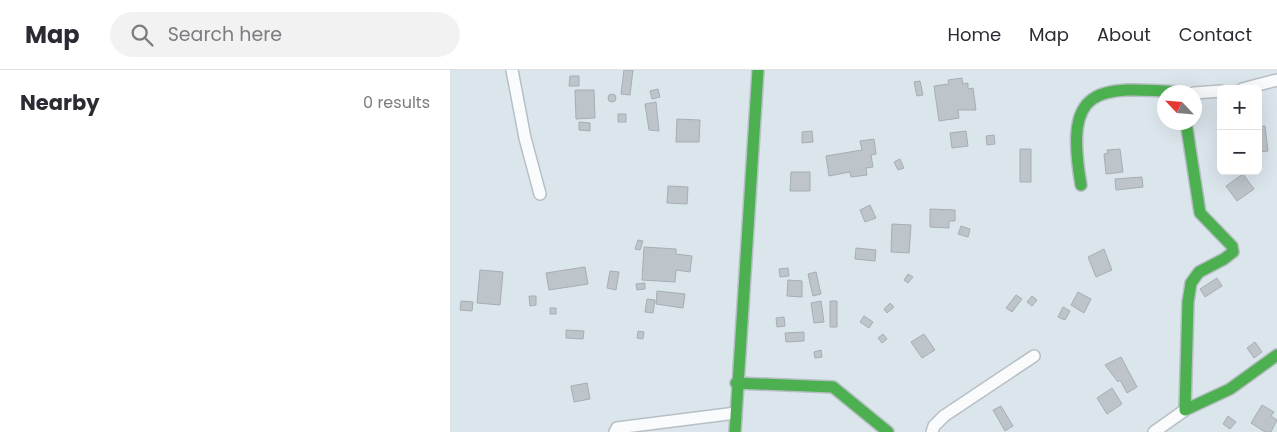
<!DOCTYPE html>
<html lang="en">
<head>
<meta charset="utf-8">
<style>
	body { margin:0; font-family:Poppins,sans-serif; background:#f2f2f3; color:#2b2b33 }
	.controls { position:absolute; right:15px; top:15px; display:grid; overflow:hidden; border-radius:8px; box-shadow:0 5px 20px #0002 }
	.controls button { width:45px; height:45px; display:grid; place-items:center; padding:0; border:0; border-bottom:1px solid #e1e1e2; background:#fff; color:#2b2b33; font:25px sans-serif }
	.compass { position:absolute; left:707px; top:15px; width:45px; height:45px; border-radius:50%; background:#fff; box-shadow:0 5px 20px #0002; rotate:296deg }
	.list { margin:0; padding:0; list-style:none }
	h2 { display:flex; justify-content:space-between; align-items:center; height:65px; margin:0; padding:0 20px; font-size:21px }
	h2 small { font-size:16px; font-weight:400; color:#7c7c81 }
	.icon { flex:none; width:28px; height:28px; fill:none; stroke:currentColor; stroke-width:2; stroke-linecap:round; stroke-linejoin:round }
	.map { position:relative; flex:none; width:827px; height:362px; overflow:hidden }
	header { display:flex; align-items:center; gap:30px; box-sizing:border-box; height:70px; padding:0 25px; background:#fff; border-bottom:1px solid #e1e1e2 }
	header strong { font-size:24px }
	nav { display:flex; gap:28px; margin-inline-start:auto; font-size:18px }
	.search { width:350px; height:45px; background:#f2f2f3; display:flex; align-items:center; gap:12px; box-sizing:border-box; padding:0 18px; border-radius:28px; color:#7c7c81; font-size:19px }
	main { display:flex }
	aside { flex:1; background:#fff }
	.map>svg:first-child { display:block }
	.building { fill:#bdc5cb; stroke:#a6aeb4 }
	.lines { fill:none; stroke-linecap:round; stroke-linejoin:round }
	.street-casing { stroke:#b7bfc5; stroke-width:14 }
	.fast-casing { stroke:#b7bfc5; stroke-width:14 }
	.street { stroke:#fafbfc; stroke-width:11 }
	.fast { stroke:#4caf50; stroke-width:11 }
</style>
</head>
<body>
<header>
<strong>Map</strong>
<div class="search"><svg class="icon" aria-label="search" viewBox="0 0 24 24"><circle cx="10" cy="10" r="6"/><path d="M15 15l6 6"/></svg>Search here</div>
<nav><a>Home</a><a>Map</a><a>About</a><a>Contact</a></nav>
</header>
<main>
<aside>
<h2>Nearby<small>0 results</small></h2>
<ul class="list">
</ul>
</aside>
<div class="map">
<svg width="827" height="362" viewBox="0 0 827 362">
	<rect width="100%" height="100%" fill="#dbe5ec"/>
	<path class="building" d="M 174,0 L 183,0 L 180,25 L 171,24 Z
		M 120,6 L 129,6 L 129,16 L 119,16 Z
		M 512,8 L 513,14 L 518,13 L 518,19 L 523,18 L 526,40 L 508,40 L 509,48 L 489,51 L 484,16 L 499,14 L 498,10 Z
		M 470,11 L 473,25 L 467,26 L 464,12 Z
		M 208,19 L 210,27 L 202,29 L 200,21 Z
		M 125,20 L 144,20 L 145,48 L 126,49 Z
		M158 28a4 4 0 1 1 8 0a4 4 0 1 1-8 0Z
		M 206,32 L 209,61 L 199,60 L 195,34 Z
		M 168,44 L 176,44 L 176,52 L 168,52 Z
		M 227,49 L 250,50 L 249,72 L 226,72 Z
		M 129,52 L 140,53 L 140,61 L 129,60 Z
		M 815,56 L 818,81 L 808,82 L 808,57 Z
		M 362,61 L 363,72 L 352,73 L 352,62 Z
		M 516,61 L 518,76 L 502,78 L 500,63 Z
		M 544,65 L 545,74 L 537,75 L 536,66 Z
		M 424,69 L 426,84 L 421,85 L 423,97 L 416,98 L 417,105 L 401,107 L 400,102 L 379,106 L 376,86 L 412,80 L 410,71 Z
		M 570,79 L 581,79 L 581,112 L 570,112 Z
		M 670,79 L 673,102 L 656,104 L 654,84 L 658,83 L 657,80 Z
		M 450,89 L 454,98 L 448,100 L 444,92 Z
		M 341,102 L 360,102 L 360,121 L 340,121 Z
		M 793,104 L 804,119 L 787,131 L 776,116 Z
		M 692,107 L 693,117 L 666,120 L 665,109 Z
		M 218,116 L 238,117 L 237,134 L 217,133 Z
		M 420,135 L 426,148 L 415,152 L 410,140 Z
		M 480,139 L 505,140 L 505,151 L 499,151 L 499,158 L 480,157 Z
		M 442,154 L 461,155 L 459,183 L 441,182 Z
		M 511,156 L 520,159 L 518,167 L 508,164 Z
		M 188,170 L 193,171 L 190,180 L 185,179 Z
		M 194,177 L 226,179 L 226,184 L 242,186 L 240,202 L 226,200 L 225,212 L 192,210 Z
		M 406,178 L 426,180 L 425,191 L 405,189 Z
		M 654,179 L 662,200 L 646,207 L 638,187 Z
		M 135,197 L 138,214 L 99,220 L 96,203 Z
		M 338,198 L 339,206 L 330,207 L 329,199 Z
		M 30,200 L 53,202 L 50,235 L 27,233 Z
		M 160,201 L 169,202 L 166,220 L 157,218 Z
		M 366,202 L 371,224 L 363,226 L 358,204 Z
		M 458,204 L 463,207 L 458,213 L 454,210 Z
		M 767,208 L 772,216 L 755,227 L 750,219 Z
		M 338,210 L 352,211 L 352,227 L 337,226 Z
		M 195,213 L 195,219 L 187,220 L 186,214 Z
		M 207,221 L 235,224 L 233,238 L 206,234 Z
		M 628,222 L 641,229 L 634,243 L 621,235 Z
		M 566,225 L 572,229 L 562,242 L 556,238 Z
		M 79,226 L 86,226 L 86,235 L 80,236 Z
		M 582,226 L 587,230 L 582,236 L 577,232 Z
		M 197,229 L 205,230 L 203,243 L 195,242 Z
		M 11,231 L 23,232 L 22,241 L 10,240 Z
		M 371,231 L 374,252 L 364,253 L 361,233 Z
		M 380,231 L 387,231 L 387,257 L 380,257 Z
		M 440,233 L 444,237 L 437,243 L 434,239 Z
		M 613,237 L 620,241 L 615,250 L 608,247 Z
		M 100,238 L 106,238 L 106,244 L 100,244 Z
		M 414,246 L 423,252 L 419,258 L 410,252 Z
		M 334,247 L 335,256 L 327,257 L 326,248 Z
		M 116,260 L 134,261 L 133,269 L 116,268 Z
		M 188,261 L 194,262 L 193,269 L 187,268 Z
		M 354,262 L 354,271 L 336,272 L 335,263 Z
		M 433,264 L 437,269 L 432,273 L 428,268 Z
		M 474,264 L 485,280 L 472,288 L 461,272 Z
		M 805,272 L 812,282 L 804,288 L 797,278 Z
		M 371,280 L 372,287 L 365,288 L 364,282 Z
		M 671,287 L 687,317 L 677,323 L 670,310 L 668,312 L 655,295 Z
		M 137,313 L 140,329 L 124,332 L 121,316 Z
		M 662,318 L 672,334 L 657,344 L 647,328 Z
		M 812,335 L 824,342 L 821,346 L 827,350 L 821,362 L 815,362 L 801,353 Z
		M 551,336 L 563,356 L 555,361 L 543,340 Z
		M 778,346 L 786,352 L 780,359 L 773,354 Z"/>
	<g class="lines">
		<defs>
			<path id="street" d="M 62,0 L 75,68 L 90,124
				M 792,19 L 827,10
				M 744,23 L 771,21
				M 165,362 L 167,358 L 286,343
				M 482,362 L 484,356 L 494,346 L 584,286
				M 704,362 L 735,340"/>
			<path id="fast" d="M 736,52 L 750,143 L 782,176 L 783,182 L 774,189 L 749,202 L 741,213 L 738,232 L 735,340 L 780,319 L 827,285
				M 631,115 C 614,16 645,16 731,22
				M 286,313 L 383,317 L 438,362
				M 285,362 L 308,0"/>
		</defs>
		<use href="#street" class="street-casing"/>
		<use href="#fast" class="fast-casing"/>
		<use href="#street" class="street"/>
		<use href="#fast" class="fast"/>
	</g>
</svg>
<div class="controls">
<button>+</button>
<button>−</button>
</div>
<svg class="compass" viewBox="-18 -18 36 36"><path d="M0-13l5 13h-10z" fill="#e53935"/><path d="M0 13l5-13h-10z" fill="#7c7c81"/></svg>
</div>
</main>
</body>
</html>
